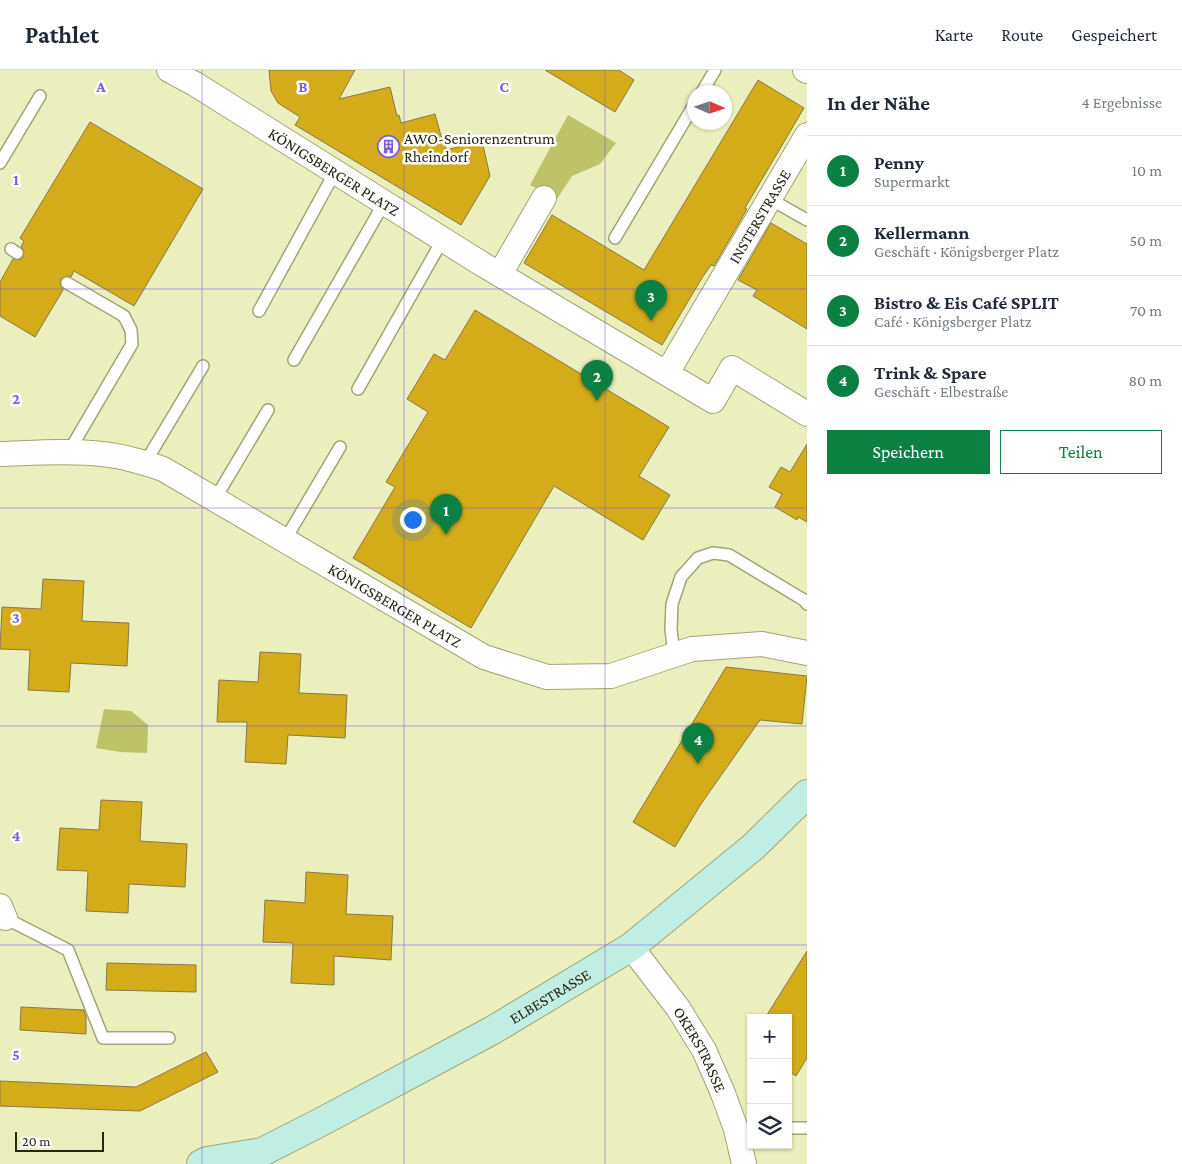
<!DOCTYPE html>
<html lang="de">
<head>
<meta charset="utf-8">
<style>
	body { margin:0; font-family:"Crimson Pro",serif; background:#f2f2f3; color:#1f2937 }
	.controls { position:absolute; right:15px; bottom:15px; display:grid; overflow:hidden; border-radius:0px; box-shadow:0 1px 4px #0004 }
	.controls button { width:45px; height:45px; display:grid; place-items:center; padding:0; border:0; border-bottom:1px solid #e0e1e3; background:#fff; color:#1f2937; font:25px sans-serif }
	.compass { position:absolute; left:687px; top:15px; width:45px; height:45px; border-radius:50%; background:#fff; box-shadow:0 1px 4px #0004; rotate:93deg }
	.scale { position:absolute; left:15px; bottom:12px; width:89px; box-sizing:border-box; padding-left:5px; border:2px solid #262714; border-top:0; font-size:14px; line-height:18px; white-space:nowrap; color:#262714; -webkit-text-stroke:4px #fff; paint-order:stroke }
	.you { position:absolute; left:412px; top:449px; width:18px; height:18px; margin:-12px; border:4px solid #fff; border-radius:50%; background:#1a73e8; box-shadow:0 0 0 8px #1a73e833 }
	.badge { display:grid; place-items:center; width:32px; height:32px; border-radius:50%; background:#0b8043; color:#fff; font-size:16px; font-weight:700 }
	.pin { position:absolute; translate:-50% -41px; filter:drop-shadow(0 1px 2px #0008) }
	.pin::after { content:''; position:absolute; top:26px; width:18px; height:15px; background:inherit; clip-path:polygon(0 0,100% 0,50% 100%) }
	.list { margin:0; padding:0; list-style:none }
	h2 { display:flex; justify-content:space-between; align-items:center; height:65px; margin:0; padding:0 20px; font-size:21px }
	h2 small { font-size:16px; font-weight:400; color:#747a83 }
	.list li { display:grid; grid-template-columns:32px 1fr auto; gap:15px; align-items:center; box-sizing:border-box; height:70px; padding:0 20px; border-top:1px solid #e0e1e3 }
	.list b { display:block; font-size:19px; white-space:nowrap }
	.list p { margin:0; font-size:16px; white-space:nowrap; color:#747a83 }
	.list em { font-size:16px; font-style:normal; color:#747a83 }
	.actions { display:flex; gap:10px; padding:15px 20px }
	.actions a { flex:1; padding:11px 0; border:1px solid #0b8043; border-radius:0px; text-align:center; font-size:18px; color:#0b8043 }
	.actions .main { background:#0b8043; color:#fff }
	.icon { flex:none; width:28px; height:28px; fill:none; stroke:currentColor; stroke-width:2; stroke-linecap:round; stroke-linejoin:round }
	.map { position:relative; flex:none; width:807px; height:1094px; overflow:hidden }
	header { display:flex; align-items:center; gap:30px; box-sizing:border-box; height:70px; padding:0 25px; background:#fff; border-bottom:1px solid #e0e1e3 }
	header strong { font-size:24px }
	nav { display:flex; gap:28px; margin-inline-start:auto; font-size:18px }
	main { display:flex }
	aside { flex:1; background:#fff }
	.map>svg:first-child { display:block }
	.green { fill:#bec269 }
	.building { fill:#d4ac19; stroke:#88784c }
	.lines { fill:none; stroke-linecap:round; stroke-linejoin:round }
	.lane-casing { stroke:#a1a475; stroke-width:14 }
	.street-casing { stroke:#a1a475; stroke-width:26 }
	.secondary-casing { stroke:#a1a475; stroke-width:30 }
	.lane { stroke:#fff; stroke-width:11 }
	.street { stroke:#fff; stroke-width:24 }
	.secondary { stroke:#c1eee3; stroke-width:28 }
	.grid { fill:none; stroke:#7e60db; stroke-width:1; stroke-opacity:0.55 }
	.labels { text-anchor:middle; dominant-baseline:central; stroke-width:5; stroke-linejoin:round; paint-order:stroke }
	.poi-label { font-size:16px; fill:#262714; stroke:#fff; text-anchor:start }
	.street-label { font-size:16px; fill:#262714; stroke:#fff }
	.grid-label { font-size:16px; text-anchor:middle; font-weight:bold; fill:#7e60db; stroke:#fff; stroke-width:5; stroke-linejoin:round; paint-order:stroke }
</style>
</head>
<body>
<header>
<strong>Pathlet</strong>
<nav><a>Karte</a><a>Route</a><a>Gespeichert</a></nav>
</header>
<main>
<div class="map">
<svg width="807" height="1094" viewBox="0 0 807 1094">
	<rect width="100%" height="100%" fill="#ebefbd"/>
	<path class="green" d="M 568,45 L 616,73 L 600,94 L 572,106 L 557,129 L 530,115 Z
		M 104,639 L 131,641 L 148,655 L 147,683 L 120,682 L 96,678 Z"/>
	<path class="building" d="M 269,0 L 355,0 L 339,29 L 390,17 L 397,46 L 399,45 L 401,53 L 435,44 L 443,73 L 445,73 L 446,80 L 482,71 L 490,106 L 461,155 L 295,55 L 300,47 L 278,33 L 271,21 Z
		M 545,0 L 619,0 L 634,10 L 615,42 Z
		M 758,10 L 804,38 L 745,138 L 747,139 L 714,196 L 711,195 L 702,208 L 662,275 L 524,193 L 552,145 L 644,200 Z
		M 90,52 L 203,119 L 134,236 L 74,201 L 71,207 L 67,206 L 61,209 L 60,213 L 63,220 L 35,267 L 0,246 L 0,212 L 13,189 L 20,190 L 23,187 L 24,180 L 21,177 L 24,171 L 20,168 Z
		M 771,153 L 807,174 L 807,259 L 753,226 L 757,220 L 738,210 Z
		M 475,240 L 669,357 L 639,406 L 670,425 L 643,470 L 554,416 L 471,558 L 353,488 L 395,417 L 386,412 L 428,342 L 407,329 L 434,284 L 445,290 Z
		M 807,374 L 807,452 L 798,447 L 797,450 L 775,437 L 782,424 L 769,417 L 781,397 L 790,402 Z
		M 43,509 L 84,511 L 82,551 L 129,553 L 127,596 L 71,593 L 69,622 L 28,620 L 30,580 L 0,579 L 2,537 L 41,539 Z
		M 260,582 L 301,584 L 299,623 L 347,625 L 345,668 L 288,665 L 286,694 L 245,692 L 247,652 L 217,652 L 219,610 L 258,612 Z
		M 726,597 L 807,606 L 802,654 L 760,650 L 701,734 L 675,777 L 633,752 Z
		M 101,730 L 142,732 L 140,771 L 187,774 L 185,817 L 129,814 L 128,843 L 86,841 L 88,801 L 57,800 L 60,758 L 99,760 Z
		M 306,802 L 348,805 L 346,844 L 393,846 L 391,890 L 334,886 L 334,915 L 291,913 L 293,873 L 263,872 L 265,830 L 305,833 Z
		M 807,881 L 807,988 L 796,1006 L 788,1001 L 788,948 L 765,948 Z
		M 107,893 L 196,895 L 196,922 L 106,920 Z
		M 21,937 L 84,940 L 86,947 L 86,964 L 20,960 Z
		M 206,982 L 218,1002 L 140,1041 L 0,1036 L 0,1011 L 136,1017 Z"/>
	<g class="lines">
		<defs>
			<path id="lane" d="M 702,22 L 715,0
				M 0,93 L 40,26
				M 770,129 L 807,150
				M 615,168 L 694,35
				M 11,179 L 17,183
				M 67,213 L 124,246 L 131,260 L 132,274 L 68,383
				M 259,241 L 335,102
				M 294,290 L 384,133
				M 358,319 L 443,169
				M 145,393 L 203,296
				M 215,429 L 268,340
				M 285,470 L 340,377
				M 674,585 L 671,559 L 672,534 L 681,507 L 698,488 L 713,483 L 729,485 L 804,530 L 807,534
				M 5,848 L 68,880 L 103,968 L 169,968
				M 788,1058 L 807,1058"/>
			<g id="street">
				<path id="s1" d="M 169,0 L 195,14 L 482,194 L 713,331 L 732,298 L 807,344"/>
				<path d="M 805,0 L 807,1"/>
				<path d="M 500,204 L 544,128"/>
				<path id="s2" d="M 667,303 L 807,65"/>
				<path id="s3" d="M 0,384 C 32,383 71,380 102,384 C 123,386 143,392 163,399 L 484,587 L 547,607 L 611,606 L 692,579 L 762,574 L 807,583"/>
				<path d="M 0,836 L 5,848"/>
				<path id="s4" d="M 631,877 L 678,938 L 704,980 L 722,1021 L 736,1059 L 744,1094"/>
			</g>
			<g id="secondary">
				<path id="s5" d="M 201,1094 L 207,1091 L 262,1082 L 321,1052 L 493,960 L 631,877 L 753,777 L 807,724"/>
			</g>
		</defs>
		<use href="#lane" class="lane-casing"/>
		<use href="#street" class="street-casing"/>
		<use href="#secondary" class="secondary-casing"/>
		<use href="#lane" class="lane"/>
		<use href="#street" class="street"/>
		<use href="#secondary" class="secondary"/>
	</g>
	<path class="grid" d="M 202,0 L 202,1094M 404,0 L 404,1094M 605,0 L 605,1094M 0,219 L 807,219M 0,438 L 807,438M 0,656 L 807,656M 0,875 L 807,875"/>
	<defs>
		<symbol id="building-ring" viewBox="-11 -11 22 22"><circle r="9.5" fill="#fff" stroke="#7e60db" stroke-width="1.5"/><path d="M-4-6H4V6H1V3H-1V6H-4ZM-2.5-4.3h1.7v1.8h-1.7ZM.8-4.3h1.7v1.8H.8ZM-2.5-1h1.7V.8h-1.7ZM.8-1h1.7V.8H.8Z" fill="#7e60db"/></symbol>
	</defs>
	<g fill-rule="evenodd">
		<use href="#building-ring" x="376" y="64" width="25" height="25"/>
	</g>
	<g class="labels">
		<g class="poi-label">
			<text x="404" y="68">AWO-Seniorenzentrum<tspan x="404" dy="18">Rheindorf</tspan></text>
		</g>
		<g class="street-label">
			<text stroke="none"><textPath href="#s1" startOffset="194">KÖNIGSBERGER PLATZ</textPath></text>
			<text stroke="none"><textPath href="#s2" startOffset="182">INSTERSTRASSE</textPath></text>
			<text stroke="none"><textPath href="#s3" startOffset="434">KÖNIGSBERGER PLATZ</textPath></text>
			<text stroke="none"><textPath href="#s5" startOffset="390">ELBESTRASSE</textPath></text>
			<text stroke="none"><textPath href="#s4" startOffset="124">OKERSTRASSE</textPath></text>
		</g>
	</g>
	<g class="grid-label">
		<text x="101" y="22">A</text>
		<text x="303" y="22">B</text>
		<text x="504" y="22">C</text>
		<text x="16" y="115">1</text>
		<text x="16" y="334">2</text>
		<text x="16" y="553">3</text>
		<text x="16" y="771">4</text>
		<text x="16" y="990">5</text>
	</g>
</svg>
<div class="controls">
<button>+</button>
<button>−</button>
<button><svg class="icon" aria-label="layers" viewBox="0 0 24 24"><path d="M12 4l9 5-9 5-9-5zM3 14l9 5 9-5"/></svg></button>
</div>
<svg class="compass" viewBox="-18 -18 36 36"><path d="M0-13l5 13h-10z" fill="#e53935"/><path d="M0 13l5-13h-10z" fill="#747a83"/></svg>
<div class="scale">20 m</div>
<div class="you"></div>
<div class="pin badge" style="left:446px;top:465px">1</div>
<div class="pin badge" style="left:597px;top:331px">2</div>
<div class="pin badge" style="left:651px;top:251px">3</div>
<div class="pin badge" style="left:698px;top:694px">4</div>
</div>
<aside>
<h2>In der Nähe<small>4 Ergebnisse</small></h2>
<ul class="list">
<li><span class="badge">1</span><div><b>Penny</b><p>Supermarkt</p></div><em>10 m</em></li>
<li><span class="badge">2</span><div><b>Kellermann</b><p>Geschäft · Königsberger Platz</p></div><em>50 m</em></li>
<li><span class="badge">3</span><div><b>Bistro &amp; Eis Café SPLIT</b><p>Café · Königsberger Platz</p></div><em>70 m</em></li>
<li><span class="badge">4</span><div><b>Trink &amp; Spare</b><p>Geschäft · Elbestraße</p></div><em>80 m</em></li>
</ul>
<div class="actions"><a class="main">Speichern</a><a>Teilen</a></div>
</aside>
</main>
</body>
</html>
